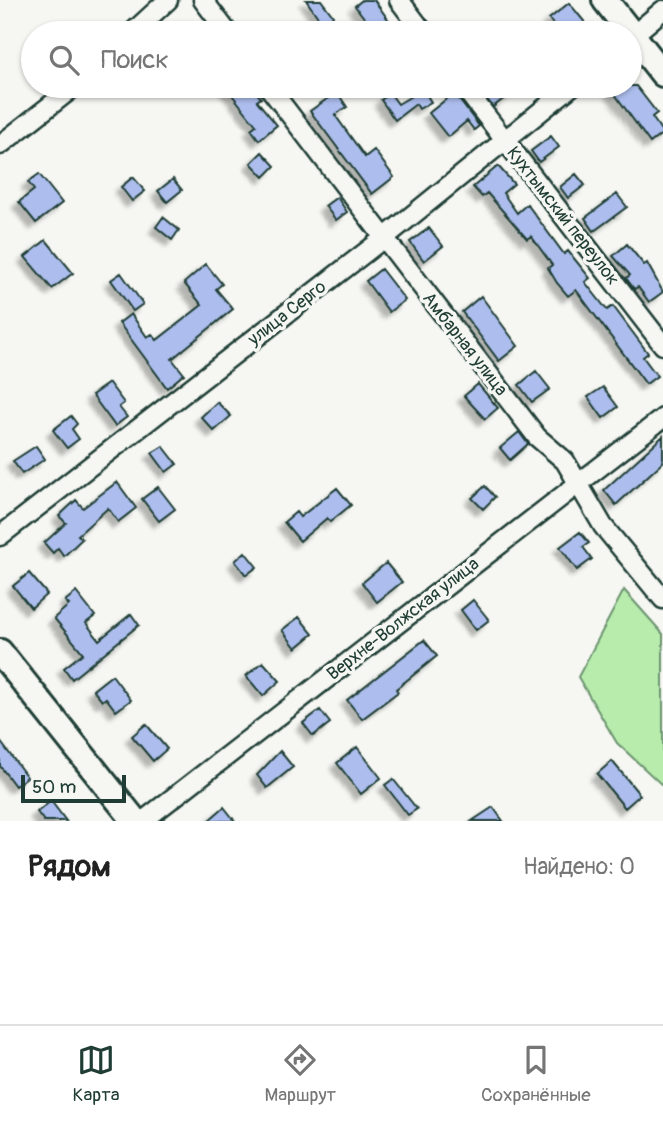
<!DOCTYPE html>
<html lang="ru">
<head>
<meta charset="utf-8">
<style>
	body { margin:0; font-family:Pangolin,sans-serif; background:#f6f6f6; color:#222 }
	.scale { position:absolute; left:21px; bottom:18px; width:105px; box-sizing:border-box; padding-left:7px; border:4px solid #1f3d34; border-top:0; font-size:19px; line-height:24px; white-space:nowrap; color:#1f3d34; -webkit-text-stroke:5px #f6f6f2; paint-order:stroke }
	.list { margin:0; padding:0; list-style:none }
	h2 { display:flex; justify-content:space-between; align-items:center; height:91px; margin:0; padding:0 28px; font-size:30px }
	h2 small { font-size:23px; font-weight:400; color:#767676 }
	.icon { flex:none; width:38px; height:38px; fill:none; stroke:currentColor; stroke-width:2; stroke-linecap:round; stroke-linejoin:round }
	.map { position:relative; flex:none; width:663px; height:821px; overflow:hidden }
	.search { position:absolute; background:#fff; box-shadow:0 2px 5px #0004; left:21px; right:21px; top:21px; height:77px; display:flex; align-items:center; gap:18px; box-sizing:border-box; padding:0 24px; border-radius:38px; color:#767676; font-size:26px }
	.sheet { height:203px; background:#fff }
	nav { display:flex; justify-content:space-around; align-items:center; box-sizing:border-box; height:98px; border-top:2px solid #e0e0e0; background:#fff; font-size:19px; color:#767676 }
	nav a { display:grid; justify-items:center; gap:4px }
	nav .on { color:#1f3d34 }
	.map>svg:first-child { display:block }
	.green { fill:#b8ecad; stroke:#6c9470; stroke-width:2 }
	.building { fill:#adbeee; stroke:#1f3d34; stroke-width:2; filter:url(#shadow) }
	.lines { fill:none; stroke-linecap:round; stroke-linejoin:round }
	.street-casing { stroke:#1f3d34; stroke-width:23 }
	.secondary-casing { stroke:#1f3d34; stroke-width:30 }
	.street { stroke:#f6f6f2; stroke-width:18 }
	.secondary { stroke:#f6f6f2; stroke-width:24 }
	.labels { text-anchor:middle; dominant-baseline:central; stroke-width:7; stroke-linejoin:round; paint-order:stroke }
	.street-label { font-size:18px; fill:#1f3d34; stroke:#f6f6f2 }
</style>
</head>
<body>
<div class="map">
<svg width="663" height="821" viewBox="0 0 663 821">
	<defs>
		<filter id="shadow"><feDropShadow dx="-6" dy="6" stdDeviation="2" flood-color="#0004"/></filter>
	</defs>
	<rect width="100%" height="100%" fill="#f6f6f2"/>
	<filter id="ink" filterUnits="userSpaceOnUse"><feTurbulence type="fractalNoise" baseFrequency=".0143" numOctaves="2"/><feDisplacementMap in="SourceGraphic" scale="14" xChannelSelector="R" yChannelSelector="G"/><feConvolveMatrix kernelMatrix="1 2 1 2 8 2 1 2 1" color-interpolation-filters="sRGB"/></filter>
	<g filter="url(#ink)">
		<path class="green" d="M 624,590 L 663,634 L 663,786 L 617,743 L 578,677 Z"/>
		<path class="building" d="M 306,0 L 321,0 L 333,16 L 322,23 Z
			M 362,0 L 374,0 L 398,33 L 376,33 L 355,6 Z
			M 569,3 L 588,26 L 579,33 L 560,33 L 549,19 Z
			M 225,86 L 251,86 L 261,98 L 257,101 L 277,125 L 259,140 L 251,129 L 256,125 Z
			M 483,86 L 520,86 L 493,107 L 479,89 Z
			M 609,86 L 636,86 L 657,113 L 652,117 L 663,133 L 650,143 Z
			M 423,89 L 431,102 L 419,109 L 416,104 L 395,120 L 381,100 L 390,93 L 398,104 Z
			M 337,92 L 347,107 L 335,115 L 365,157 L 374,150 L 394,177 L 372,194 L 310,111 Z
			M 454,93 L 479,126 L 474,130 L 467,121 L 448,137 L 429,113 Z
			M 551,136 L 559,147 L 539,162 L 531,151 Z
			M 262,152 L 275,166 L 264,177 L 251,163 Z
			M 498,166 L 514,184 L 503,193 L 517,213 L 527,204 L 564,254 L 568,251 L 590,278 L 585,282 L 607,310 L 613,306 L 648,353 L 643,357 L 657,376 L 646,384 L 576,290 L 568,296 L 557,283 L 548,268 L 552,265 L 531,236 L 527,239 L 487,193 L 482,197 L 473,187 Z
			M 39,174 L 62,203 L 36,223 L 19,202 L 34,190 L 28,182 Z
			M 576,174 L 585,185 L 568,198 L 560,187 Z
			M 133,177 L 145,191 L 132,201 L 121,187 Z
			M 173,179 L 182,190 L 167,202 L 158,191 Z
			M 617,194 L 627,207 L 594,231 L 585,218 Z
			M 337,197 L 347,212 L 336,220 L 325,206 Z
			M 163,217 L 179,230 L 172,240 L 156,227 Z
			M 429,228 L 443,246 L 424,261 L 410,242 Z
			M 46,240 L 73,273 L 52,289 L 25,257 Z
			M 627,244 L 644,265 L 647,263 L 663,292 L 649,302 L 638,287 L 634,289 L 626,278 L 630,275 L 613,256 Z
			M 206,264 L 222,284 L 216,289 L 233,309 L 172,359 L 184,374 L 167,388 L 119,323 L 131,314 L 147,337 L 152,334 L 157,340 L 202,305 L 184,283 Z
			M 381,269 L 405,300 L 389,312 L 366,281 Z
			M 121,273 L 143,304 L 133,311 L 111,280 Z
			M 481,296 L 518,346 L 499,361 L 462,312 Z
			M 536,371 L 550,389 L 532,402 L 519,385 Z
			M 109,383 L 124,403 L 119,407 L 127,417 L 115,426 L 92,395 Z
			M 478,384 L 498,408 L 485,419 L 464,396 Z
			M 603,387 L 618,407 L 603,418 L 588,397 Z
			M 217,402 L 231,416 L 214,431 L 201,417 Z
			M 71,416 L 77,424 L 72,429 L 79,439 L 67,448 L 53,430 Z
			M 519,432 L 528,444 L 510,460 L 500,448 Z
			M 663,436 L 663,462 L 616,505 L 604,490 Z
			M 36,446 L 45,459 L 22,474 L 13,461 Z
			M 163,446 L 177,464 L 166,472 L 152,453 Z
			M 117,482 L 136,508 L 118,522 L 108,508 L 78,535 L 82,539 L 64,556 L 58,548 L 53,553 L 44,543 L 66,523 L 59,516 L 76,500 L 83,508 Z
			M 485,486 L 495,497 L 483,509 L 472,498 Z
			M 158,487 L 175,509 L 159,521 L 142,499 Z
			M 337,488 L 351,505 L 330,522 L 327,518 L 300,541 L 284,522 L 296,512 L 300,517 Z
			M 580,532 L 589,543 L 583,547 L 592,559 L 577,570 L 560,547 Z
			M 245,552 L 257,567 L 246,575 L 235,561 Z
			M 386,563 L 402,582 L 377,602 L 362,583 Z
			M 29,573 L 47,594 L 31,608 L 13,586 Z
			M 76,592 L 95,616 L 86,623 L 99,640 L 131,614 L 139,625 L 72,679 L 64,668 L 83,653 L 54,618 L 69,605 L 65,601 Z
			M 473,600 L 489,620 L 476,630 L 461,610 Z
			M 299,617 L 313,634 L 296,648 L 282,630 Z
			M 424,640 L 437,656 L 396,689 L 398,692 L 362,719 L 347,700 Z
			M 263,662 L 280,681 L 263,696 L 246,676 Z
			M 112,675 L 131,700 L 116,711 L 106,698 L 102,701 L 93,690 Z
			M 320,710 L 330,723 L 313,736 L 303,723 Z
			M 146,724 L 167,749 L 153,761 L 132,736 Z
			M 0,741 L 27,777 L 15,786 L 0,766 Z
			M 357,747 L 381,778 L 361,794 L 337,763 Z
			M 280,751 L 293,767 L 267,788 L 257,775 Z
			M 612,761 L 640,795 L 625,808 L 597,774 Z
			M 393,779 L 417,809 L 408,815 L 385,785 Z
			M 51,801 L 66,821 L 44,821 L 37,812 Z
			M 224,807 L 235,821 L 208,821 Z
			M 493,807 L 503,821 L 472,821 Z"/>
		<g class="lines">
			<defs>
				<path id="street" d="M 203,0 L 228,33
					M 399,0 L 424,33
					M 132,33 L 168,0
					M 630,38 L 663,10
					M 268,86 L 537,437 L 565,461 L 603,526 L 663,599
					M 463,86 L 663,345
					M 0,145 L 75,86
					M 0,536 L 384,238 L 572,86
					M 143,821 L 663,418"/>
				<path id="secondary" d="M 605,0 L 663,74
					M 0,652 L 135,821"/>
			</defs>
			<use href="#street" class="street-casing"/>
			<use href="#secondary" class="secondary-casing"/>
			<use href="#street" class="street"/>
			<use href="#secondary" class="secondary"/>
		</g>
	</g>
	<g class="labels">
		<g class="street-label">
			<text transform="translate(563 216) rotate(52)">Кухтымский переулок</text>
			<text transform="translate(287 313) rotate(-38)">улица Серго</text>
			<text transform="translate(465 344) rotate(52)">Амбарная улица</text>
			<text transform="translate(403 619) rotate(-38)">Верхне-Волжская улица</text>
		</g>
	</g>
</svg>
<div class="scale">50 m</div>
<div class="search"><svg class="icon" aria-label="search" viewBox="0 0 24 24"><circle cx="10" cy="10" r="6"/><path d="M15 15l6 6"/></svg>Поиск</div>
</div>
<section class="sheet">
<h2>Рядом<small>Найдено: 0</small></h2>
<ul class="list">
</ul>
</section>
<nav>
<a class="on"><svg class="icon" aria-label="map" viewBox="0 0 24 24"><path d="M3 6l6-2 6 2 6-2v14l-6 2-6-2-6 2zM9 4v14M15 6v14"/></svg>Карта</a>
<a><svg class="icon" aria-label="directions" viewBox="0 0 24 24"><path d="M12 3l9 9-9 9-9-9zM9 14v-3h6M13 9l2 2-2 2"/></svg>Маршрут</a>
<a><svg class="icon" aria-label="saved" viewBox="0 0 24 24"><path d="M7 4h10v16l-5-4-5 4z"/></svg>Сохранённые</a>
</nav>
</body>
</html>
